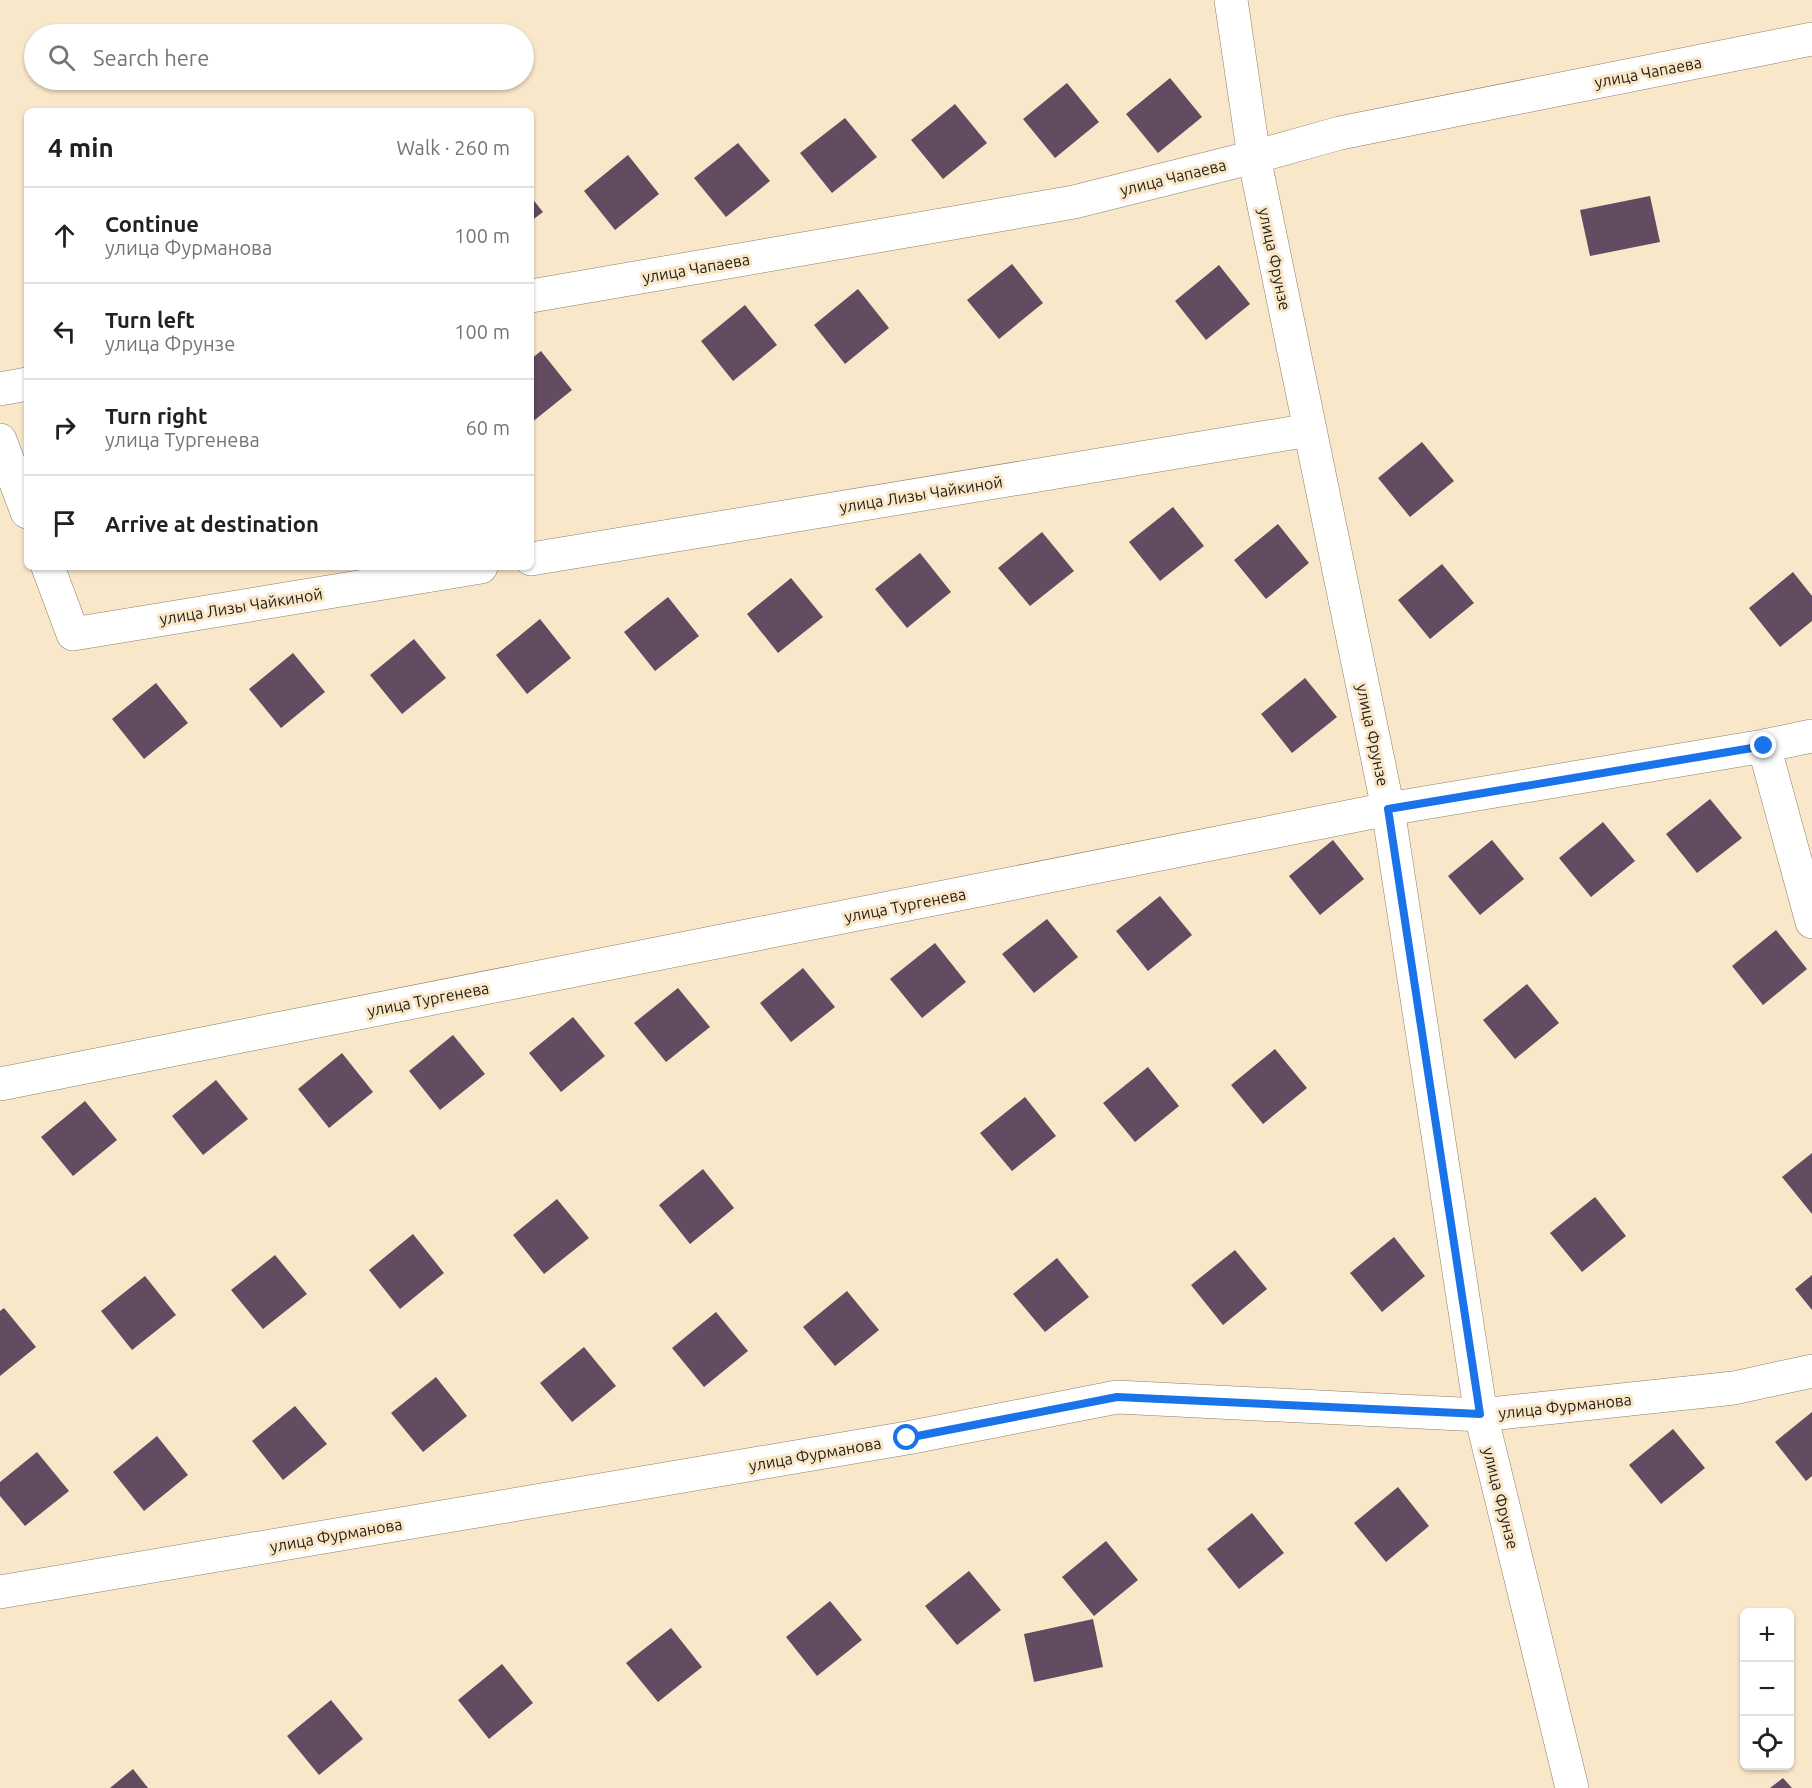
<!DOCTYPE html>
<html lang="en">
<head>
<meta charset="utf-8">
<style>
	body { margin:0; font-family:Ubuntu,sans-serif; background:#f6f6f6; color:#202124 }
	.controls { position:absolute; right:18px; bottom:18px; display:grid; overflow:hidden; border-radius:9px; box-shadow:0 2px 4px #0004 }
	.controls button { width:54px; height:54px; display:grid; place-items:center; padding:0; border:0; border-bottom:2px solid #e0e0e0; background:#fff; color:#202124; font:30px sans-serif }
	.stop { position:absolute; width:18px; height:18px; margin:-14px; border:4px solid #1a73e8; border-radius:50%; background:#fff }
	.stop.end { background:#1a73e8; border-color:#fff; box-shadow:0 2px 6px #0008 }
	.list { margin:0; padding:0; list-style:none }
	h2 { display:flex; justify-content:space-between; align-items:center; height:78px; margin:0; padding:0 24px; font-size:26px }
	h2 small { font-size:20px; font-weight:400; color:#757577 }
	.list li { display:grid; grid-template-columns:39px 1fr auto; gap:18px; align-items:center; box-sizing:border-box; height:96px; padding:0 24px; border-top:2px solid #e0e0e0 }
	.list b { display:block; font-size:22px; white-space:nowrap }
	.list p { margin:0; font-size:20px; white-space:nowrap; color:#757577 }
	.list em { font-size:20px; font-style:normal; color:#757577 }
	.icon { flex:none; width:33px; height:33px; fill:none; stroke:currentColor; stroke-width:2; stroke-linecap:round; stroke-linejoin:round }
	.map { position:relative; flex:none; width:1812px; height:1788px; overflow:hidden }
	.search { position:absolute; background:#fff; box-shadow:0 2px 4px #0004; left:24px; top:24px; width:510px; height:66px; display:flex; align-items:center; gap:15px; box-sizing:border-box; padding:0 21px; border-radius:33px; color:#757577; font-size:22px }
	.panel { position:absolute; background:#fff; box-shadow:0 2px 4px #0004; left:24px; top:108px; width:510px; height:462px; border-radius:9px }
	.map>svg:first-child { display:block }
	.building { fill:#614c61 }
	.lines { fill:none; stroke-linecap:round; stroke-linejoin:round }
	.minor-casing { stroke:#8e7e64; stroke-width:34 }
	.minor { stroke:#fff; stroke-width:33 }
	.route { stroke:#1a73e8; stroke-width:8 }
	.labels { text-anchor:middle; dominant-baseline:central; stroke-width:6; stroke-linejoin:round; paint-order:stroke }
	.street-label { font-size:16px; fill:#231d12; stroke:#f9e7ca }
</style>
</head>
<body>
<div class="map">
<svg width="1812" height="1788" viewBox="0 0 1812 1788">
	<rect width="100%" height="100%" fill="#f9e7ca"/>
	<path class="building" d="M 1170,78 L 1202,117 L 1158,153 L 1126,114 Z
		M 1067,83 L 1099,122 L 1055,158 L 1023,119 Z
		M 955,104 L 987,143 L 943,179 L 911,140 Z
		M 845,118 L 877,157 L 832,193 L 800,153 Z
		M 738,143 L 770,181 L 726,217 L 694,178 Z
		M 628,155 L 659,194 L 615,230 L 584,191 Z
		M 1650,196 L 1660,242 L 1590,256 L 1580,210 Z
		M 531,197 L 543,212 L 531,221 Z
		M 1012,264 L 1043,303 L 999,339 L 967,300 Z
		M 1219,265 L 1250,304 L 1206,340 L 1175,301 Z
		M 858,289 L 889,328 L 845,364 L 814,325 Z
		M 745,305 L 777,345 L 733,381 L 701,341 Z
		M 541,351 L 572,390 L 531,423 L 531,359 Z
		M 1422,442 L 1454,481 L 1410,517 L 1378,478 Z
		M 1173,507 L 1204,546 L 1160,581 L 1129,542 Z
		M 1278,524 L 1309,563 L 1266,599 L 1234,560 Z
		M 1042,532 L 1074,571 L 1030,606 L 998,568 Z
		M 920,553 L 951,592 L 907,628 L 875,589 Z
		M 1442,564 L 1474,603 L 1430,639 L 1398,600 Z
		M 1793,572 L 1812,596 L 1812,621 L 1780,647 L 1749,608 Z
		M 791,578 L 823,617 L 778,653 L 747,614 Z
		M 668,597 L 699,636 L 655,671 L 624,632 Z
		M 540,619 L 571,658 L 527,694 L 496,655 Z
		M 414,639 L 446,678 L 402,714 L 370,675 Z
		M 293,653 L 325,692 L 281,728 L 249,689 Z
		M 1305,678 L 1337,717 L 1292,753 L 1261,714 Z
		M 156,683 L 188,723 L 144,759 L 112,719 Z
		M 1710,799 L 1742,838 L 1697,873 L 1666,834 Z
		M 1603,822 L 1635,861 L 1591,897 L 1559,858 Z
		M 1333,840 L 1364,879 L 1320,915 L 1289,876 Z
		M 1492,840 L 1524,879 L 1480,915 L 1448,876 Z
		M 1160,896 L 1192,935 L 1148,971 L 1116,931 Z
		M 1047,919 L 1078,957 L 1034,993 L 1002,954 Z
		M 1776,930 L 1807,969 L 1763,1005 L 1732,966 Z
		M 935,943 L 966,982 L 922,1018 L 890,979 Z
		M 803,968 L 835,1007 L 791,1042 L 760,1003 Z
		M 1527,984 L 1559,1023 L 1515,1059 L 1483,1020 Z
		M 678,988 L 710,1027 L 666,1062 L 634,1023 Z
		M 573,1017 L 605,1056 L 561,1092 L 529,1053 Z
		M 453,1035 L 485,1074 L 440,1110 L 409,1071 Z
		M 1275,1049 L 1307,1088 L 1263,1124 L 1231,1085 Z
		M 342,1053 L 373,1092 L 329,1128 L 298,1089 Z
		M 1148,1067 L 1179,1106 L 1135,1142 L 1103,1103 Z
		M 216,1080 L 248,1119 L 203,1155 L 172,1116 Z
		M 1025,1097 L 1056,1136 L 1012,1171 L 980,1133 Z
		M 85,1101 L 117,1140 L 73,1176 L 41,1137 Z
		M 1812,1153 L 1812,1214 L 1782,1177 Z
		M 703,1169 L 734,1208 L 690,1244 L 659,1205 Z
		M 1595,1197 L 1626,1236 L 1582,1272 L 1550,1233 Z
		M 557,1199 L 589,1238 L 544,1274 L 513,1235 Z
		M 413,1234 L 444,1273 L 400,1309 L 369,1270 Z
		M 1394,1237 L 1425,1276 L 1382,1312 L 1350,1273 Z
		M 1235,1250 L 1267,1289 L 1223,1325 L 1191,1285 Z
		M 275,1255 L 307,1294 L 263,1329 L 231,1290 Z
		M 1057,1258 L 1089,1297 L 1045,1332 L 1013,1294 Z
		M 1812,1275 L 1812,1310 L 1795,1289 Z
		M 145,1276 L 176,1315 L 132,1350 L 101,1311 Z
		M 847,1291 L 879,1330 L 835,1366 L 803,1327 Z
		M 4,1308 L 36,1347 L 0,1376 L 0,1311 Z
		M 716,1312 L 748,1351 L 704,1387 L 672,1348 Z
		M 584,1347 L 616,1386 L 572,1422 L 540,1383 Z
		M 436,1377 L 467,1416 L 423,1452 L 391,1413 Z
		M 295,1406 L 327,1444 L 283,1480 L 252,1441 Z
		M 1812,1412 L 1812,1476 L 1806,1481 L 1775,1442 Z
		M 1673,1429 L 1705,1468 L 1661,1504 L 1629,1465 Z
		M 157,1436 L 188,1475 L 144,1511 L 113,1472 Z
		M 37,1452 L 69,1491 L 25,1526 L 0,1496 L 0,1482 Z
		M 1398,1487 L 1429,1526 L 1386,1562 L 1354,1523 Z
		M 1252,1513 L 1284,1553 L 1239,1589 L 1207,1549 Z
		M 1106,1541 L 1138,1580 L 1094,1616 L 1062,1577 Z
		M 969,1571 L 1001,1610 L 957,1645 L 925,1606 Z
		M 830,1601 L 862,1640 L 817,1676 L 786,1637 Z
		M 1093,1619 L 1103,1667 L 1034,1682 L 1024,1634 Z
		M 671,1628 L 702,1667 L 658,1702 L 626,1663 Z
		M 502,1664 L 533,1703 L 489,1739 L 458,1700 Z
		M 331,1700 L 363,1739 L 319,1775 L 287,1736 Z
		M 133,1769 L 148,1788 L 110,1788 Z
		M 1783,1778 L 1792,1788 L 1770,1788 Z"/>
	<g class="lines">
		<defs>
			<path id="minor" d="M 1231,0 L 1254,157 L 1388,809 L 1481,1415 L 1572,1788
				M 531,296 L 1074,202 L 1254,157 L 1340,133 L 1812,39
				M 0,389 L 27,384
				M 0,440 L 27,512
				M 531,559 L 1310,430
				M 48,567 L 73,634 L 481,567
				M 1764,746 L 1812,922
				M 0,1084 L 1388,809 L 1764,746 L 1812,736
				M 0,1592 L 907,1438 L 1117,1397 L 1481,1415 L 1734,1388 L 1812,1371"/>
		</defs>
		<use href="#minor" class="minor-casing"/>
		<use href="#minor" class="minor"/>
	</g>
	<g class="lines">
		<path class="route" d="M 907,1438 L 1117,1397 L 1480,1414 L 1388,809 L 1764,746"/>
	</g>
	<g class="labels">
		<g class="street-label">
			<text transform="translate(1648 72) rotate(-11)">улица Чапаева</text>
			<text transform="translate(1173 177) rotate(-14)">улица Чапаева</text>
			<text transform="translate(1275 259) rotate(78)">улица Фрунзе</text>
			<text transform="translate(696 268) rotate(-10)">улица Чапаева</text>
			<text transform="translate(921 494) rotate(-9)">улица Лизы Чайкиной</text>
			<text transform="translate(241 606) rotate(-9)">улица Лизы Чайкиной</text>
			<text transform="translate(1373 735) rotate(78)">улица Фрунзе</text>
			<text transform="translate(905 905) rotate(-11)">улица Тургенева</text>
			<text transform="translate(428 999) rotate(-11)">улица Тургенева</text>
			<text transform="translate(1565 1406) rotate(-6)">улица Фурманова</text>
			<text transform="translate(815 1454) rotate(-10)">улица Фурманова</text>
			<text transform="translate(1501 1498) rotate(76)">улица Фрунзе</text>
			<text transform="translate(336 1535) rotate(-10)">улица Фурманова</text>
		</g>
	</g>
</svg>
<div class="controls">
<button>+</button>
<button>−</button>
<button><svg class="icon" aria-label="locate" viewBox="0 0 24 24"><circle cx="12" cy="12" r="6"/><path d="M12 2v4M12 18v4M2 12h4M18 12h4"/></svg></button>
</div>
<div class="stop" style="left:907px;top:1438px"></div>
<div class="stop end" style="left:1764px;top:746px"></div>
<div class="search"><svg class="icon" aria-label="search" viewBox="0 0 24 24"><circle cx="10" cy="10" r="6"/><path d="M15 15l6 6"/></svg>Search here</div>
<section class="panel">
<h2>4 min<small>Walk · 260 m</small></h2>
<ul class="list">
<li><svg class="icon" aria-label="ahead" viewBox="0 0 24 24"><path d="M12 20V5M6 11l6-6 6 6"/></svg><div><b>Continue</b><p>улица Фурманова</p></div><em>100 m</em></li>
<li><svg class="icon" aria-label="left" viewBox="0 0 24 24"><path d="M17 20v-9H6M10 6l-5 5 5 5"/></svg><div><b>Turn left</b><p>улица Фрунзе</p></div><em>100 m</em></li>
<li><svg class="icon" aria-label="right" viewBox="0 0 24 24"><path d="M7 20v-9h11M14 6l5 5-5 5"/></svg><div><b>Turn right</b><p>улица Тургенева</p></div><em>60 m</em></li>
<li><svg class="icon" aria-label="arrive" viewBox="0 0 24 24"><path d="M6 21V4h12l-3 4 3 4H6"/></svg><div><b>Arrive at destination</b></div></li>
</ul>
</section>
</div>
</body>
</html>
